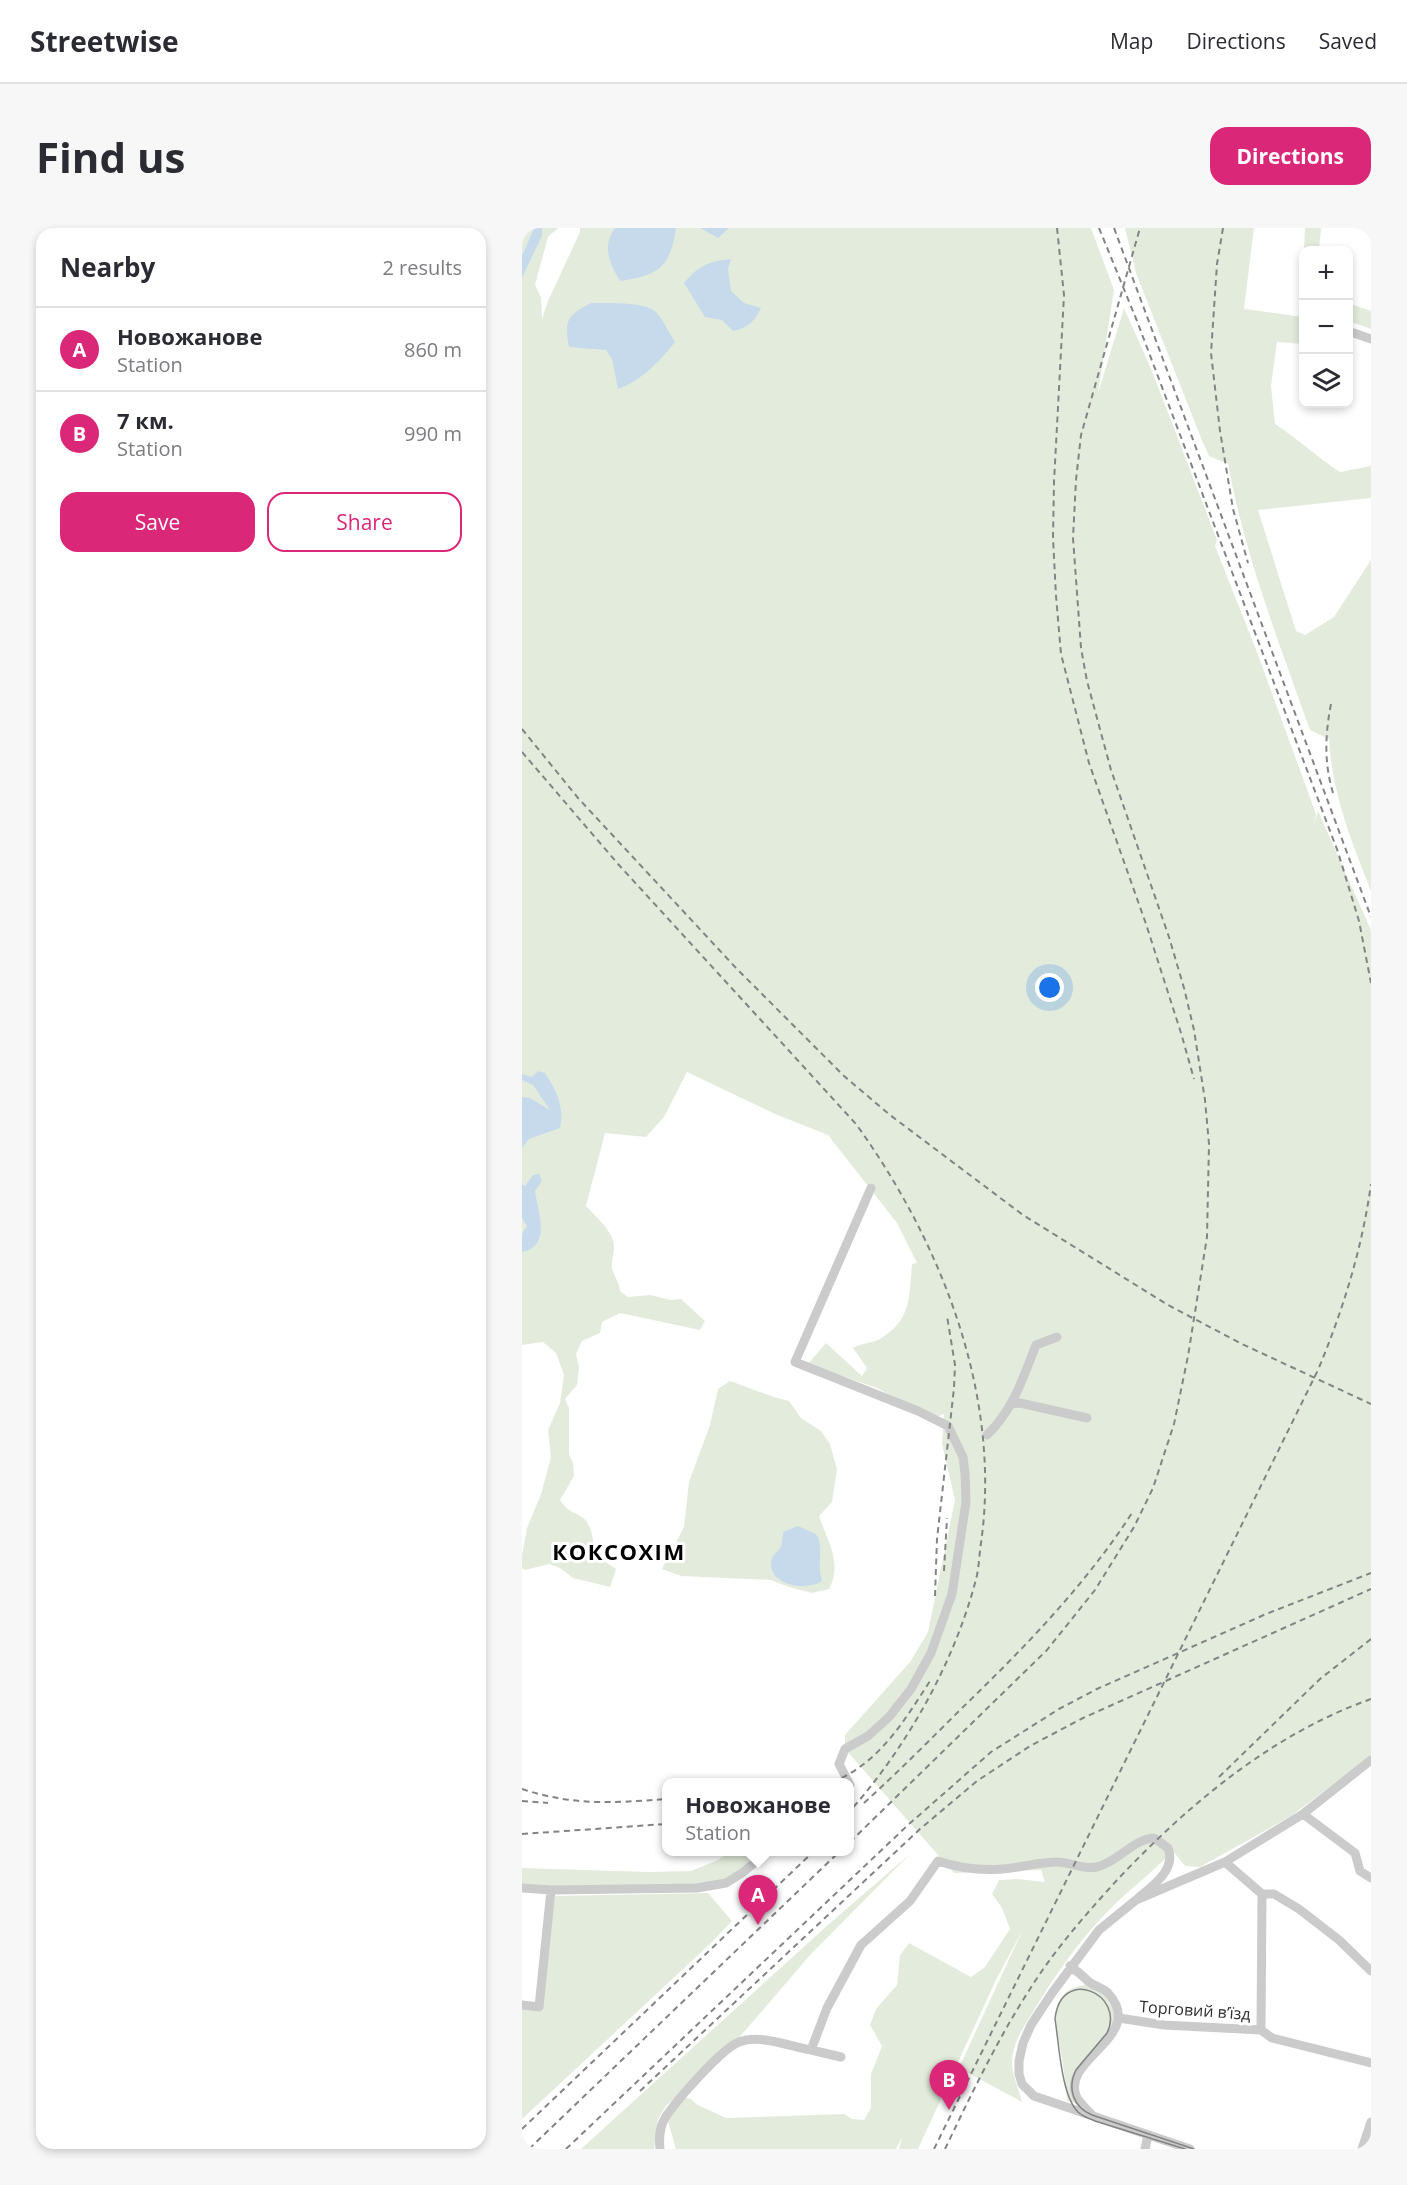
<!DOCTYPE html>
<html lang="en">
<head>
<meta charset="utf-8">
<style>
	body { margin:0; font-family:"Open Sans",sans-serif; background:#f7f7f7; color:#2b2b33 }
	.controls { position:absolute; right:18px; top:18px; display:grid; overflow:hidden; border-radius:12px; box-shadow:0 3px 9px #0003 }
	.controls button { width:54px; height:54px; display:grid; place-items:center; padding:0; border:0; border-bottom:2px solid #e1e1e2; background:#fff; color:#2b2b33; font:30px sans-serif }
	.you { position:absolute; left:528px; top:760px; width:21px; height:21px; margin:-15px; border:4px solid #fff; border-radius:50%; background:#1a73e8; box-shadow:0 0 0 9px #1a73e833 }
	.badge { display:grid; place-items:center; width:39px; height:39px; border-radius:50%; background:#db2777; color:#fff; font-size:20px; font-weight:700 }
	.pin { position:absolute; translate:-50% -50px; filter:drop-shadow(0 2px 3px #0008) }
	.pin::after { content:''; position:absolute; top:32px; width:21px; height:18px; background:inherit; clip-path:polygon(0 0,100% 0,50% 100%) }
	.popup { position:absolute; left:140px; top:1550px; width:192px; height:78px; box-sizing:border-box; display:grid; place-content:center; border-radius:12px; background:#fff; filter:drop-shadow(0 2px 4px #0005); font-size:20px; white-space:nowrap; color:#7c7c81 }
	.popup b { font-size:22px; color:#2b2b33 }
	.popup::after { content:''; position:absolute; left:50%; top:100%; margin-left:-12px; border:12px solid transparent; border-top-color:#fff }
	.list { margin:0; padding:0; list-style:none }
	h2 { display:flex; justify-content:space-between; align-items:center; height:78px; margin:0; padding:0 24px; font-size:26px }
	h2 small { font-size:20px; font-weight:400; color:#7c7c81 }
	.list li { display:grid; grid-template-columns:39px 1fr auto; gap:18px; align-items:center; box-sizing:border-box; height:84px; padding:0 24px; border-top:2px solid #e1e1e2 }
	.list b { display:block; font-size:22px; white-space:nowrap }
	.list p { margin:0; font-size:20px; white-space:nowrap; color:#7c7c81 }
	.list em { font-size:20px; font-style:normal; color:#7c7c81 }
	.actions { display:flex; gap:12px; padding:18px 24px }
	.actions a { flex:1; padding:14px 0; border:2px solid #db2777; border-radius:18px; text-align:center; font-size:21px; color:#db2777 }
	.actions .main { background:#db2777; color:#fff }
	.icon { flex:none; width:33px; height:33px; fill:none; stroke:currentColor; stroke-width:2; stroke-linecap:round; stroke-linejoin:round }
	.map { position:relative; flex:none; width:849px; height:1921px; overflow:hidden; border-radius:18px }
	header { display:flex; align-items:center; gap:36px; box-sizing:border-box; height:84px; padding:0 30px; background:#fff; border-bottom:2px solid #e1e1e2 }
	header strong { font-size:28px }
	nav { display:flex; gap:33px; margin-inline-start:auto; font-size:21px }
	.intro { display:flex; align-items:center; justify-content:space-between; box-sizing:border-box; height:144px; padding:0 36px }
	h1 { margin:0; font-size:42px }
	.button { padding:15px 27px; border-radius:18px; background:#db2777; color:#fff; font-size:21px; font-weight:700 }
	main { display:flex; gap:36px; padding:0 36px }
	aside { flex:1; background:#fff; border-radius:18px; box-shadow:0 3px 9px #0003 }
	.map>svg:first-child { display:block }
	.green { fill:#e3ecdc }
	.water { fill:#c7daec }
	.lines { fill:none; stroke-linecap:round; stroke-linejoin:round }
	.minor { stroke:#cbcbcb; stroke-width:9 }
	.tram { stroke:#838383; stroke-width:1.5 }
	.rail { stroke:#838383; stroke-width:2; stroke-dasharray:6 4.5; stroke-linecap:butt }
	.labels { text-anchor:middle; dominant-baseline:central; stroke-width:6; stroke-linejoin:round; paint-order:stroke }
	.street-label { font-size:16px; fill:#2e2e2e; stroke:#fff }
	.district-label { font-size:22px; font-weight:bold; letter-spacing:1.5px; fill:#000; stroke:#fff }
</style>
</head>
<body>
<header>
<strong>Streetwise</strong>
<nav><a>Map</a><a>Directions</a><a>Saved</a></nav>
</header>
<div class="intro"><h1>Find us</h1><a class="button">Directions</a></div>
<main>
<aside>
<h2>Nearby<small>2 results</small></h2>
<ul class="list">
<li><span class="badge">A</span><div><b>Новожанове</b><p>Station</p></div><em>860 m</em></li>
<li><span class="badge">B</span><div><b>7 км.</b><p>Station</p></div><em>990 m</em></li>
</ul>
<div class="actions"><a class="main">Save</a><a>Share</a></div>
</aside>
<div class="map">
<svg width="849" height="1921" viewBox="0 0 849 1921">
	<rect width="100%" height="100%" fill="#fff"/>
	<path class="green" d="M 0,0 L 12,0 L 0,27 Z
		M 20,0 L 36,0 L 26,9 L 13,57 L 19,69 L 20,91 L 26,73 L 58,4 L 58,0 L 569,0 L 592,62 L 576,165 L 602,80 L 630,143 L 695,312 L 693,318 L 735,424 L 794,586 L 791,598 L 796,583 L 849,702 L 849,1528 L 769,1588 L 678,1639 L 663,1638 L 651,1623 C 633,1642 613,1657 594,1675 C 561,1707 534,1745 511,1784 C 502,1798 490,1816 490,1834 C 490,1847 497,1861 500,1874 L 437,1840 L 501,1701 L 473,1754 L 396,1921 L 377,1921 L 380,1909 L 374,1921 L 154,1921 L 146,1893 L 161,1869 L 169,1871 L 174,1876 L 204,1890 L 322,1886 L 330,1891 L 342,1892 L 349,1880 L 349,1846 L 360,1818 L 348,1797 L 354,1781 L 375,1757 L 378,1727 L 387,1715 L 449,1749 L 463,1739 L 488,1701 L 480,1680 L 470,1666 L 477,1652 L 496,1651 L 523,1654 L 519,1642 L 432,1645 L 323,1521 L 323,1507 L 388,1434 L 406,1404 L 433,1272 L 420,1216 L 422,1186 L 414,1189 L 391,1180 L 355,1160 L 286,1136 L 304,1115 L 340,1148 L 345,1140 L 331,1120 C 340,1115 350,1115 358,1111 C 390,1092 387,1068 390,1036 L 395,1035 L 375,995 L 306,907 L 253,886 L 165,844 L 142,889 L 124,909 L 83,905 L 64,978 C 74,989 89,1001 92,1016 C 93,1024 89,1032 90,1040 C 92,1048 97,1054 98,1063 L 106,1069 L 128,1067 L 149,1072 L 159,1071 L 183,1093 L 178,1102 L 98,1085 L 80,1094 L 78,1105 L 60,1113 L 54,1126 L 57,1139 L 55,1157 L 43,1171 L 47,1180 L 47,1226 L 51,1235 L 52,1248 L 38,1272 C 48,1286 50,1282 61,1290 C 71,1297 71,1315 73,1327 L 94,1341 L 88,1359 L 51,1350 L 38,1340 L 27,1336 L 3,1342 L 0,1340 L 0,1327 L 5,1300 L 19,1266 L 29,1229 L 26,1202 L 38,1175 L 42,1147 L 34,1125 L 21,1114 L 0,1117 L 0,42 Z
		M 603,0 L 732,0 L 722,81 L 781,89 L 781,116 L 755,114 L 749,158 L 753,196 C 776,211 795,229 818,244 L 849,238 L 849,270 L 736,282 L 774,403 L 783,407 L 812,389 L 849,332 L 849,663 C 829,612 810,566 807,511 L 788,502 C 757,415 723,328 706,236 L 687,228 L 679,210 L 614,45 Z
		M 783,0 L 799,0 L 797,22 L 782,22 Z
		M 826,75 L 849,83 L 849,101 L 827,93 Z
		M 208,1153 C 229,1160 245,1168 267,1173 L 279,1190 L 299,1203 L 308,1216 L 315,1241 L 310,1274 L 297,1288 C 305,1312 321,1336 307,1361 L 290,1365 L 267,1359 L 249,1352 L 159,1348 L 140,1341 L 162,1299 L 167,1254 L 188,1197 L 196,1161 Z
		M 208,1624 L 242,1624 L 215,1648 L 186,1658 L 0,1660 L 0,1640 L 126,1644 L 169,1643 L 196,1632 Z
		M 388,1626 L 289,1726 L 209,1819 L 144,1878 L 136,1891 L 132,1921 L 59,1921 L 307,1696 Z
		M 186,1665 L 210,1693 L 189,1715 L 0,1891 L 0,1777 L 17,1778 L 33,1668 Z
		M 568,1756 L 576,1758 L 597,1789 L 555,1851 L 560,1876 L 545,1873 C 544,1859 542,1844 540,1830 C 534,1798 521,1761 568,1756 Z"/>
	<path class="water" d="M 12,0 L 20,0 L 20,8 L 0,50 L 0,27 Z
		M 93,0 L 154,0 C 148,41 136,47 98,53 C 87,35 80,18 93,0 Z
		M 178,0 L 207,0 L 196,10 Z
		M 209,31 L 206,41 L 209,63 L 222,75 L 239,80 C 232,94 226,100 211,103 L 200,92 L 183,89 L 162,55 C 176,38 187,33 209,31 Z
		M 69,75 C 84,75 125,73 135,85 C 142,93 147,105 153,114 C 138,133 119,153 96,161 L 90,131 L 84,122 L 47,119 C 42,93 45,87 69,75 Z
		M 16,843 L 23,845 C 34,862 43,879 38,900 L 7,911 L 0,920 L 0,869 L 8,870 L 28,882 L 11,857 L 0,852 L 0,846 L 10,849 Z
		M 17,946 L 20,953 L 13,963 C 16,984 30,1018 0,1024 L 0,1006 L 5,998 L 0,990 L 0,956 L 3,958 L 11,947 Z
		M 276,1298 L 294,1306 C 303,1319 294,1335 300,1353 C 285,1363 248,1358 249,1335 C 249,1327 255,1325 259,1319 C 260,1315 261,1308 261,1304 Z"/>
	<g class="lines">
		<path class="minor" d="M 826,103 L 849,111
			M 490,1176 L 498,1175 L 565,1190
			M 465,1207 C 491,1182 501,1150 514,1117 L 535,1109
			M 328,1557 L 317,1536 L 323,1521 L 346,1508 L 367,1489 L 389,1461 L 409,1425 L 430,1366 L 444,1274 L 443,1245 L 441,1229 L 426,1198 L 396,1183 L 273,1134 L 349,960
			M 781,1586 L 849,1532
			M 703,1634 L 781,1586 L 833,1625 L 838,1643 L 849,1650
			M 0,1660 L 29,1662 L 175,1660 L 204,1655 L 220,1645 L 246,1624
			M 548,1738 C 555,1743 560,1747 566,1753 C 571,1758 580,1759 586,1765 C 626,1809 536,1831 555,1870 C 559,1876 565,1882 571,1888
			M 0,1777 L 17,1779 L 29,1662
			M 597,1790 L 642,1797 L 739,1802 L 750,1810 L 849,1835
			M 739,1802 L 740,1666
			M 289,1822 L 319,1829
			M 138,1921 C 137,1910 137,1900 143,1890 C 154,1873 199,1821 217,1814 C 238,1806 267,1818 289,1822 L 305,1780 L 339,1717 L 388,1673 L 416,1633 C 437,1640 458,1643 480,1641 C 498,1640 516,1634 535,1634 C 548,1634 562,1642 575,1639 C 596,1634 611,1611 632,1610 L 646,1620 C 655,1643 628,1659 614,1672
			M 623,1921 L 626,1907
			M 668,1921 L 512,1868 L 500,1856 L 497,1846 L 497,1833 L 501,1815 L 509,1797 L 530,1765 L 577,1702 L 614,1672 L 703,1634 L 740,1666 L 752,1666 L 777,1681 L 817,1712 L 849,1743
			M 840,1921 L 849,1894"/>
		<path class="tram" d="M 663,1921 L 573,1893 C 567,1890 561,1889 556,1884 C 539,1867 537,1815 533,1791 C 539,1737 604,1766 585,1805 L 554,1842 C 545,1860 551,1879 570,1887 L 672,1921"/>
		<path class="rail" d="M 535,0 L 542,67 L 532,254 L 531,310 L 534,368 L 539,426 L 567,535 L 624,696 L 659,805 L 672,851
			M 577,0 L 615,93 L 816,624 L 837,693 L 849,755
			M 592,0 L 849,689
			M 701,0 L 695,36 L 689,125 L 698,203 L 711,281 L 726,335
			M 809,476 C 803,507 802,535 811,565
			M 0,501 L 56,570 L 214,740 L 322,848 L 368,887 L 501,987 L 646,1077 L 720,1116 L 849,1176
			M 0,524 L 96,636 L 334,896 C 419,1014 480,1167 459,1315 C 457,1328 457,1342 453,1355 C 431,1437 384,1520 328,1583
			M 422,1343 L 425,1290
			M 413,1368 L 415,1311 L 432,1160 L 433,1137 L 425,1088
			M 697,1549 L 798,1451 L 849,1411
			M 310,1554 C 357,1536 382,1493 408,1453
			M 0,1561 C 52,1578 91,1575 144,1571
			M 0,1573 L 26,1575
			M 342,1575 C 375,1545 406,1514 437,1483 C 500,1422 562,1359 610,1285
			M 0,1606 L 144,1596
			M 328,1614 L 525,1422 L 573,1362 L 612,1299 L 631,1260 L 652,1196 L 666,1128 L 685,1009 L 687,916 L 683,872 L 672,802 L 662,760 L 647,709 L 589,542 L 565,453 L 559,420 L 551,310 L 554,252 L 559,207 L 618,0
			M 118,1863 L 398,1601 L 455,1553 L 508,1518 L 561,1490 L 849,1361
			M 0,1901 L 291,1624
			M 7,1921 L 317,1624
			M 44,1921 L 386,1597 L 469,1524 L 537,1481 L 575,1461 L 744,1386 L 849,1345
			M 412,1921 L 796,1142 C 821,1082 840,1021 849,956
			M 423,1921 C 449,1867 475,1812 508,1761 C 533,1721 565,1685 596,1651 C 667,1576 750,1506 849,1471"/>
	</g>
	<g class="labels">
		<g class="street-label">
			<text transform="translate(673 1782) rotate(4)">Торговий в’їзд</text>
		</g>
		<g class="district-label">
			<text x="97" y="1323">КОКСОХІМ</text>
		</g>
	</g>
</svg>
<div class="controls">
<button>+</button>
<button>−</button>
<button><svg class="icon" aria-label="layers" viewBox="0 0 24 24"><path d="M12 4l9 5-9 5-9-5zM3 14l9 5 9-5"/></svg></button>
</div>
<div class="you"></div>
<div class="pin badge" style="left:236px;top:1697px">A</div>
<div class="popup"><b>Новожанове</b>Station</div>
<div class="pin badge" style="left:427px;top:1882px">B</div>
</div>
</main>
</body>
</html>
